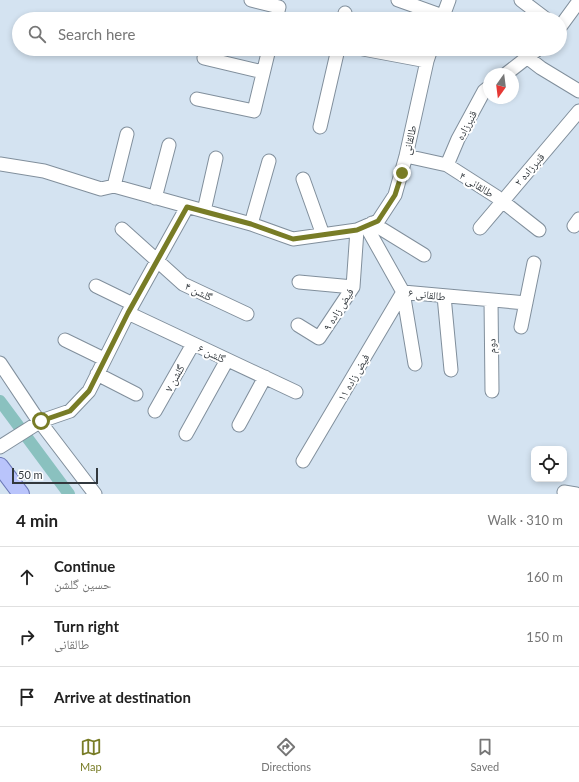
<!DOCTYPE html>
<html lang="en">
<head>
<meta charset="utf-8">
<style>
	body { margin:0; font-family:Lato,"Noto Naskh Arabic",sans-serif; background:#f2f2f2; color:#222 }
	.controls { position:absolute; right:12px; bottom:12px; display:grid; overflow:hidden; border-radius:8px; box-shadow:0 2px 6px #0003 }
	.controls button { width:36px; height:36px; display:grid; place-items:center; padding:0; border:0; border-bottom:1px solid #e0e0e0; background:#fff; color:#222; font:20px sans-serif }
	.compass { position:absolute; left:483px; top:68px; width:36px; height:36px; border-radius:50%; background:#fff; box-shadow:0 2px 6px #0003; rotate:194deg }
	.scale { position:absolute; left:12px; bottom:10px; width:86px; box-sizing:border-box; padding-left:4px; border:2px solid #32383d; border-top:0; font-size:11px; line-height:14px; white-space:nowrap; color:#32383d; -webkit-text-stroke:3px #fff; paint-order:stroke }
	.stop { position:absolute; width:12px; height:12px; margin:-9px; border:3px solid #787c26; border-radius:50%; background:#fff }
	.stop.end { background:#787c26; border-color:#fff; box-shadow:0 1px 4px #0008 }
	.list { margin:0; padding:0; list-style:none }
	h2 { display:flex; justify-content:space-between; align-items:center; height:52px; margin:0; padding:0 16px; font-size:17px }
	h2 small { font-size:13px; font-weight:400; color:#767676 }
	.list li { display:grid; grid-template-columns:26px 1fr auto; gap:12px; align-items:center; box-sizing:border-box; height:60px; padding:0 16px; border-top:1px solid #e0e0e0 }
	.list b { display:block; font-size:15px; white-space:nowrap }
	.list p { margin:0; font-size:13px; white-space:nowrap; color:#767676 }
	.list em { font-size:13px; font-style:normal; color:#767676 }
	.icon { flex:none; width:22px; height:22px; fill:none; stroke:currentColor; stroke-width:2; stroke-linecap:round; stroke-linejoin:round }
	.map { position:relative; flex:none; width:579px; height:494px; overflow:hidden }
	.search { position:absolute; background:#fff; box-shadow:0 2px 6px #0003; left:12px; right:12px; top:12px; height:44px; display:flex; align-items:center; gap:10px; box-sizing:border-box; padding:0 14px; border-radius:22px; color:#767676; font-size:15px }
	.sheet { height:232px; background:#fff }
	nav { display:flex; justify-content:space-around; align-items:center; box-sizing:border-box; height:56px; border-top:1px solid #e0e0e0; background:#fff; font-size:11px; color:#767676 }
	nav a { display:grid; justify-items:center; gap:2px }
	nav .on { color:#787c26 }
	.map>svg:first-child { display:block }
	.lines { fill:none; stroke-linecap:round; stroke-linejoin:round }
	.canal { stroke:#8ac1bf; stroke-width:12 }
	.minor-casing { stroke:#818f9c; stroke-width:15 }
	.major-casing { stroke:#6c79b7; stroke-width:18 }
	.minor { stroke:#fff; stroke-width:13 }
	.major { stroke:#b9c4fb; stroke-width:16 }
	.route { stroke:#787c26; stroke-width:5 }
	.labels { text-anchor:middle; dominant-baseline:central; stroke-width:4; stroke-linejoin:round; paint-order:stroke }
	.street-label { font-size:11px; fill:#32383d; stroke:#fff }
</style>
</head>
<body>
<div class="map">
<svg width="579" height="494" viewBox="0 0 579 494">
	<rect width="100%" height="100%" fill="#d4e3f1"/>
	<g class="lines">
		<path class="canal" d="M 0,401 L 69,494"/>
		<defs>
			<path id="minor" d="M 251,0 L 279,7 L 276,19
				M 398,0 L 443,16
				M 521,0 L 546,19
				M 344,19 L 345,13
				M 442,19 L 449,0
				M 560,27 L 579,1
				M 363,49 L 427,61
				M 204,58 L 263,72
				M 528,58 L 541,68 L 579,91
				M 506,74 L 538,49
				M 197,99 L 254,111 L 269,49
				M 320,127 L 338,49
				M 406,156 L 447,165 L 497,197 L 539,230
				M 0,164 L 44,171 L 101,189 L 114,186 L 251,224 L 293,239 L 357,230 L 378,221 L 395,195 L 406,156 L 427,61 L 431,49
				M 447,165 L 458,139 L 484,91 L 489,87
				M 303,179 L 323,235
				M 114,186 L 127,134
				M 155,198 L 169,145
				M 204,211 L 216,158
				M 372,223 L 424,255
				M 251,224 L 269,161
				M 366,226 L 403,292 L 526,303
				M 574,226 L 579,219
				M 480,228 L 579,111
				M 122,229 L 183,284 L 247,314
				M 299,282 L 353,287
				M 96,286 L 133,304
				M 403,292 L 415,364
				M 444,296 L 451,370
				M 491,300 L 492,391
				M 128,313 L 296,392
				M 298,325 L 319,338 L 353,287 L 357,230
				M 521,327 L 534,263
				M 65,340 L 104,359
				M 0,363 L 34,414 L 95,494
				M 97,374 L 136,394
				M 155,411 L 193,344
				M 239,425 L 265,377
				M 186,434 L 227,360
				M 0,447 L 41,421 L 70,411 L 89,391 L 128,313 L 187,207
				M 303,461 L 403,292
				M 564,492 L 576,494"/>
			<path id="major" d="M 0,466 L 21,494"/>
		</defs>
		<use href="#minor" class="minor-casing"/>
		<use href="#major" class="major-casing"/>
		<use href="#minor" class="minor"/>
		<use href="#major" class="major"/>
	</g>
	<g class="lines">
		<path class="route" d="M 41,421 L 70,411 L 89,391 L 128,313 L 187,207 L 251,224 L 293,239 L 357,230 L 378,221 L 395,195 L 402,173"/>
	</g>
	<g class="labels">
		<g class="street-label">
			<text transform="translate(466 125) rotate(-62)">قنبرزاده</text>
			<text transform="translate(409 140) rotate(-78)">طالقانی</text>
			<text transform="translate(529 169) rotate(-49)">قنبرزاده ۲</text>
			<text transform="translate(477 184) rotate(32)">طالقانی ۴</text>
			<text transform="translate(199 291) rotate(26)">گلشن ۴</text>
			<text transform="translate(427 294) rotate(6)">طالقانی ۶</text>
			<text transform="translate(338 309) rotate(-58)">فیض زاده ۹</text>
			<text transform="translate(491 346) rotate(-91)">دوم</text>
			<text transform="translate(212 353) rotate(25)">گلشن ۶</text>
			<text transform="translate(353 377) rotate(-60)">فیض زاده ۱۱</text>
			<text transform="translate(174 378) rotate(-61)">گلشن ۷</text>
		</g>
	</g>
</svg>
<div class="controls">
<button><svg class="icon" aria-label="locate" viewBox="0 0 24 24"><circle cx="12" cy="12" r="6"/><path d="M12 2v4M12 18v4M2 12h4M18 12h4"/></svg></button>
</div>
<svg class="compass" viewBox="-18 -18 36 36"><path d="M0-13l5 13h-10z" fill="#e53935"/><path d="M0 13l5-13h-10z" fill="#767676"/></svg>
<div class="scale">50 m</div>
<div class="stop" style="left:41px;top:421px"></div>
<div class="stop end" style="left:402px;top:173px"></div>
<div class="search"><svg class="icon" aria-label="search" viewBox="0 0 24 24"><circle cx="10" cy="10" r="6"/><path d="M15 15l6 6"/></svg>Search here</div>
</div>
<section class="sheet">
<h2>4 min<small>Walk · 310 m</small></h2>
<ul class="list">
<li><svg class="icon" aria-label="ahead" viewBox="0 0 24 24"><path d="M12 20V5M6 11l6-6 6 6"/></svg><div><b>Continue</b><p>حسین گلشن</p></div><em>160 m</em></li>
<li><svg class="icon" aria-label="right" viewBox="0 0 24 24"><path d="M7 20v-9h11M14 6l5 5-5 5"/></svg><div><b>Turn right</b><p>طالقانی</p></div><em>150 m</em></li>
<li><svg class="icon" aria-label="arrive" viewBox="0 0 24 24"><path d="M6 21V4h12l-3 4 3 4H6"/></svg><div><b>Arrive at destination</b></div></li>
</ul>
</section>
<nav>
<a class="on"><svg class="icon" aria-label="map" viewBox="0 0 24 24"><path d="M3 6l6-2 6 2 6-2v14l-6 2-6-2-6 2zM9 4v14M15 6v14"/></svg>Map</a>
<a><svg class="icon" aria-label="directions" viewBox="0 0 24 24"><path d="M12 3l9 9-9 9-9-9zM9 14v-3h6M13 9l2 2-2 2"/></svg>Directions</a>
<a><svg class="icon" aria-label="saved" viewBox="0 0 24 24"><path d="M7 4h10v16l-5-4-5 4z"/></svg>Saved</a>
</nav>
</body>
</html>
